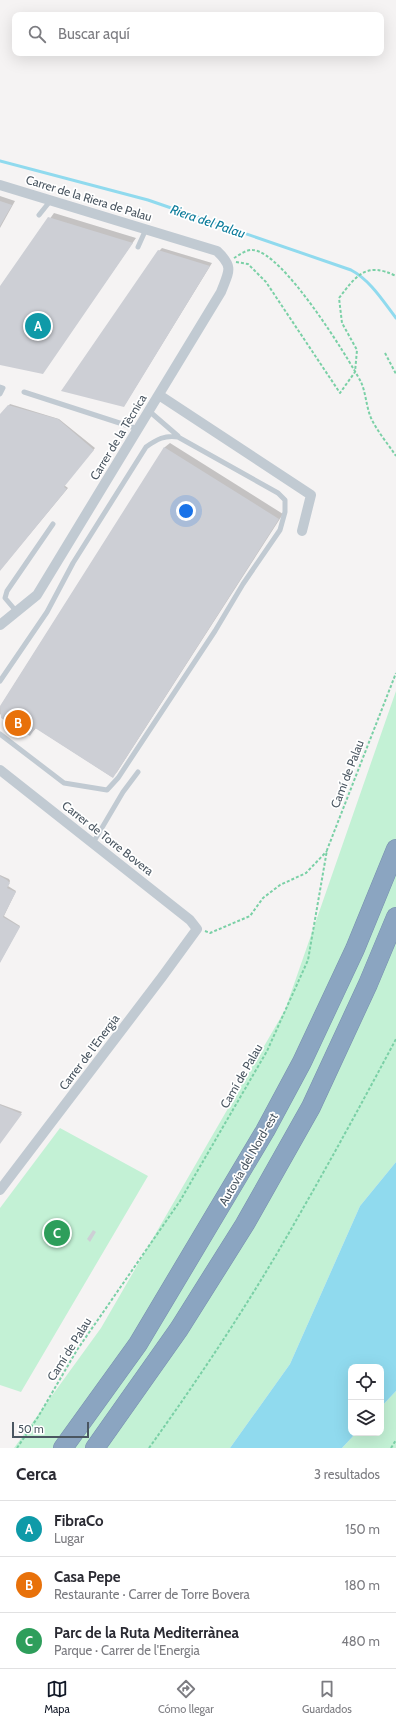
<!DOCTYPE html>
<html lang="es">
<head>
<meta charset="utf-8">
<style>
	body { margin:0; font-family:Cabin,sans-serif; background:#f7f7f7; color:#2b2b33 }
	.controls { position:absolute; right:12px; bottom:12px; display:grid; overflow:hidden; border-radius:8px; box-shadow:0 4px 16px #0002 }
	.controls button { width:36px; height:36px; display:grid; place-items:center; padding:0; border:0; border-bottom:1px solid #e1e1e2; background:#fff; color:#2b2b33; font:20px sans-serif }
	.scale { position:absolute; left:12px; bottom:10px; width:77px; box-sizing:border-box; padding-left:4px; border:2px solid #4a5661; border-top:0; font-size:11px; line-height:14px; white-space:nowrap; color:#4a5661; -webkit-text-stroke:3px #fff; paint-order:stroke }
	.you { position:absolute; left:186px; top:511px; width:14px; height:14px; margin:-10px; border:3px solid #fff; border-radius:50%; background:#1a73e8; box-shadow:0 0 0 6px #1a73e833 }
	.badge { display:grid; place-items:center; width:26px; height:26px; border-radius:50%; background:#111827; color:#fff; font-size:13px; font-weight:700 }
	.pin { position:absolute; translate:-50% -50%; border:2px solid #fff; box-shadow:0 1px 4px #0006 }
	.list { margin:0; padding:0; list-style:none }
	h2 { display:flex; justify-content:space-between; align-items:center; height:52px; margin:0; padding:0 16px; font-size:17px }
	h2 small { font-size:13px; font-weight:400; color:#7c7c81 }
	.list li { display:grid; grid-template-columns:26px 1fr auto; gap:12px; align-items:center; box-sizing:border-box; height:56px; padding:0 16px; border-top:1px solid #e1e1e2 }
	.list b { display:block; font-size:15px; white-space:nowrap }
	.list p { margin:0; font-size:13px; white-space:nowrap; color:#7c7c81 }
	.list em { font-size:13px; font-style:normal; color:#7c7c81 }
	.icon { flex:none; width:22px; height:22px; fill:none; stroke:currentColor; stroke-width:2; stroke-linecap:round; stroke-linejoin:round }
	.map { position:relative; flex:none; width:396px; height:1448px; overflow:hidden }
	.search { position:absolute; background:#fff; box-shadow:0 4px 16px #0002; left:12px; right:12px; top:12px; height:44px; display:flex; align-items:center; gap:10px; box-sizing:border-box; padding:0 14px; border-radius:8px; color:#7c7c81; font-size:15px }
	.sheet { height:220px; background:#fff }
	nav { display:flex; justify-content:space-around; align-items:center; box-sizing:border-box; height:56px; border-top:1px solid #e1e1e2; background:#fff; font-size:11px; color:#7c7c81 }
	nav a { display:grid; justify-items:center; gap:2px }
	nav .on { color:#111827 }
	.map>svg:first-child { display:block }
	.green { fill:#c3f1d5 }
	.water { fill:#90daee }
	.shadow { fill:#0003 }
	.lines { fill:none; stroke-linecap:round; stroke-linejoin:round }
	.stream { stroke:#90daee; stroke-width:3 }
	.building { fill:#cdcfd5 }
	.motorway-casing { stroke:#7690ad; stroke-width:20 }
	.path { stroke:#7ad0a6; stroke-width:2; stroke-dasharray:3 2; stroke-linecap:butt }
	.service { stroke:#c1cad2; stroke-width:5 }
	.minor { stroke:#c1cad2; stroke-width:10 }
	.motorway { stroke:#8ba5c1; stroke-width:19 }
	.labels { text-anchor:middle; dominant-baseline:central; stroke-width:3.5; stroke-linejoin:round; paint-order:stroke }
	.street-label { font-size:12px; fill:#4a5661; stroke:#fff }
	.water-label { font-size:13px; font-style:italic; fill:#0c7c9b; stroke:#fff }
</style>
</head>
<body>
<div class="map">
<svg width="396" height="1448" viewBox="0 0 396 1448">
	<rect width="100%" height="100%" fill="#f5f3f3"/>
	<path class="green" d="M 396,691 L 396,1162 L 360,1206 L 290,1364 L 230,1448 L 14,1448 L 101,1328 L 285,1010 Z
		M 60,1128 L 148,1176 L 21,1392 L 0,1385 L 0,1208 Z
		M 396,1391 L 396,1448 L 342,1448 L 356,1433 L 381,1433 L 381,1407 Z"/>
	<path class="water" d="M 396,1162 L 396,1391 L 381,1407 L 381,1367 L 351,1367 L 351,1433 L 356,1433 L 342,1448 L 230,1448 L 290,1364 L 360,1206 Z"/>
	<path class="shadow" d="M 0,196 L 15,201 L 0,228 Z
		M 54,213 L 136,238 L 42,373 L 0,364 L 0,288 Z
		M 162,248 L 212,263 L 124,406 L 159,251 Z
		M 10,404 L 59,419 L 95,448 L 64,485 L 68,488 L 0,570 L 0,416 Z
		M 170,443 L 283,514 L 117,772 L 112,777 L 36,728 L 30,735 L 0,714 L 0,707 L 165,447 Z
		M 0,875 L 9,879 L 10,881 L 8,886 L 16,891 L 4,916 L 20,926 L 0,962 Z
		M 0,1104 L 22,1112 L 0,1142 Z"/>
	<g class="lines">
		<path class="stream" d="M 0,161 L 148,200 L 351,270 C 370,280 383,301 396,318"/>
	</g>
	<path class="building" d="M 0,201 L 12,205 L 0,226 Z
		M 48,217 L 133,243 L 43,374 L 0,365 L 0,286 Z
		M 158,250 L 210,266 L 124,407 L 61,391 Z
		M 8,405 L 58,419 L 94,450 L 64,487 L 67,489 L 0,571 L 0,414 Z
		M 164,447 L 279,519 L 113,778 L 35,728 L 30,736 L 1,718 L 0,706 Z
		M 0,876 L 7,880 L 10,883 L 7,888 L 16,892 L 3,917 L 20,927 L 0,963 Z
		M 0,1105 L 22,1114 L 0,1144 Z
		M 93,1230 L 96,1232 L 90,1242 L 87,1239 Z"/>
	<g class="lines">
		<defs>
			<path id="motorway" d="M 63,1448 L 138,1344 L 265,1131 L 302,1062 L 355,949 L 396,849
				M 95,1448 L 179,1329 L 245,1224 L 311,1107 L 368,984 L 396,917"/>
		</defs>
		<use href="#motorway" class="motorway-casing"/>
		<path class="path" d="M 234,258 C 239,255 247,249 253,250 C 283,252 347,356 361,382 C 366,393 366,406 371,418 C 377,431 388,444 396,456
			M 236,262 L 248,264 L 266,282 L 340,393 L 355,372 L 357,350 L 342,323 L 339,298 C 356,276 366,261 396,276
			M 385,353 L 396,374
			M 205,931 L 210,933 L 250,916 L 263,898 L 280,885 L 306,873 L 327,851
			M 17,1448 L 38,1417 L 77,1350 L 180,1201 L 267,1051 L 308,960 L 327,850 L 396,673
			M 149,1448 C 202,1374 253,1297 298,1217 C 332,1158 364,1099 396,1039
			M 391,1448 L 396,1440"/>
		<path class="service" d="M 39,215 L 51,200
			M 138,247 L 146,229
			M 0,387 L 3,388 L 0,394
			M 24,392 L 138,429
			M 149,411 L 178,436
			M 16,611 L 5,598 L 7,591 L 53,524
			M 0,681 L 47,612 L 73,563 L 146,447 C 157,439 165,435 178,437 L 278,493 L 285,500 L 285,512 L 280,530 L 243,584 L 215,631 L 145,737 L 118,778 L 107,790 L 64,783 L 0,734
			M 93,843 L 123,792 L 138,772"/>
		<path class="minor" d="M 0,185 L 217,251 C 234,267 229,271 221,292 L 37,595 L 0,625
			M 159,395 L 311,495 L 302,531
			M 0,770 L 190,920 L 197,929 L 162,977 L 0,1190"/>
		<use href="#motorway" class="motorway"/>
	</g>
	<g class="labels">
		<g class="street-label">
			<text transform="translate(89 198) rotate(17)">Carrer de la Riera de Palau</text>
			<text transform="translate(118 437) rotate(-59)">Carrer de la Tècnica</text>
			<text transform="translate(347 774) rotate(-69)">Camí de Palau</text>
			<text transform="translate(108 838) rotate(38)">Carrer de Torre Bovera</text>
			<text transform="translate(89 1052) rotate(-53)">Carrer de l'Energia</text>
			<text transform="translate(241 1076) rotate(-60)">Camí de Palau</text>
			<text transform="translate(248 1159) rotate(-60)">Autovia del Nord-est</text>
			<text transform="translate(69 1349) rotate(-58)">Camí de Palau</text>
		</g>
		<g class="water-label">
			<text transform="translate(208 221) rotate(19)">Riera del Palau</text>
		</g>
	</g>
</svg>
<div class="controls">
<button><svg class="icon" aria-label="locate" viewBox="0 0 24 24"><circle cx="12" cy="12" r="6"/><path d="M12 2v4M12 18v4M2 12h4M18 12h4"/></svg></button>
<button><svg class="icon" aria-label="layers" viewBox="0 0 24 24"><path d="M12 4l9 5-9 5-9-5zM3 14l9 5 9-5"/></svg></button>
</div>
<div class="scale">50 m</div>
<div class="you"></div>
<div class="pin badge" style="left:38px;top:326px;background:#0f9aa8">A</div>
<div class="pin badge" style="left:18px;top:723px;background:#e8710a">B</div>
<div class="pin badge" style="left:57px;top:1233px;background:#2e9e5b">C</div>
<div class="search"><svg class="icon" aria-label="search" viewBox="0 0 24 24"><circle cx="10" cy="10" r="6"/><path d="M15 15l6 6"/></svg>Buscar aquí</div>
</div>
<section class="sheet">
<h2>Cerca<small>3 resultados</small></h2>
<ul class="list">
<li><span class="badge" style="background:#0f9aa8">A</span><div><b>FibraCo</b><p>Lugar</p></div><em>150 m</em></li>
<li><span class="badge" style="background:#e8710a">B</span><div><b>Casa Pepe</b><p>Restaurante · Carrer de Torre Bovera</p></div><em>180 m</em></li>
<li><span class="badge" style="background:#2e9e5b">C</span><div><b>Parc de la Ruta Mediterrànea</b><p>Parque · Carrer de l'Energia</p></div><em>480 m</em></li>
</ul>
</section>
<nav>
<a class="on"><svg class="icon" aria-label="map" viewBox="0 0 24 24"><path d="M3 6l6-2 6 2 6-2v14l-6 2-6-2-6 2zM9 4v14M15 6v14"/></svg>Mapa</a>
<a><svg class="icon" aria-label="directions" viewBox="0 0 24 24"><path d="M12 3l9 9-9 9-9-9zM9 14v-3h6M13 9l2 2-2 2"/></svg>Cómo llegar</a>
<a><svg class="icon" aria-label="saved" viewBox="0 0 24 24"><path d="M7 4h10v16l-5-4-5 4z"/></svg>Guardados</a>
</nav>
</body>
</html>
